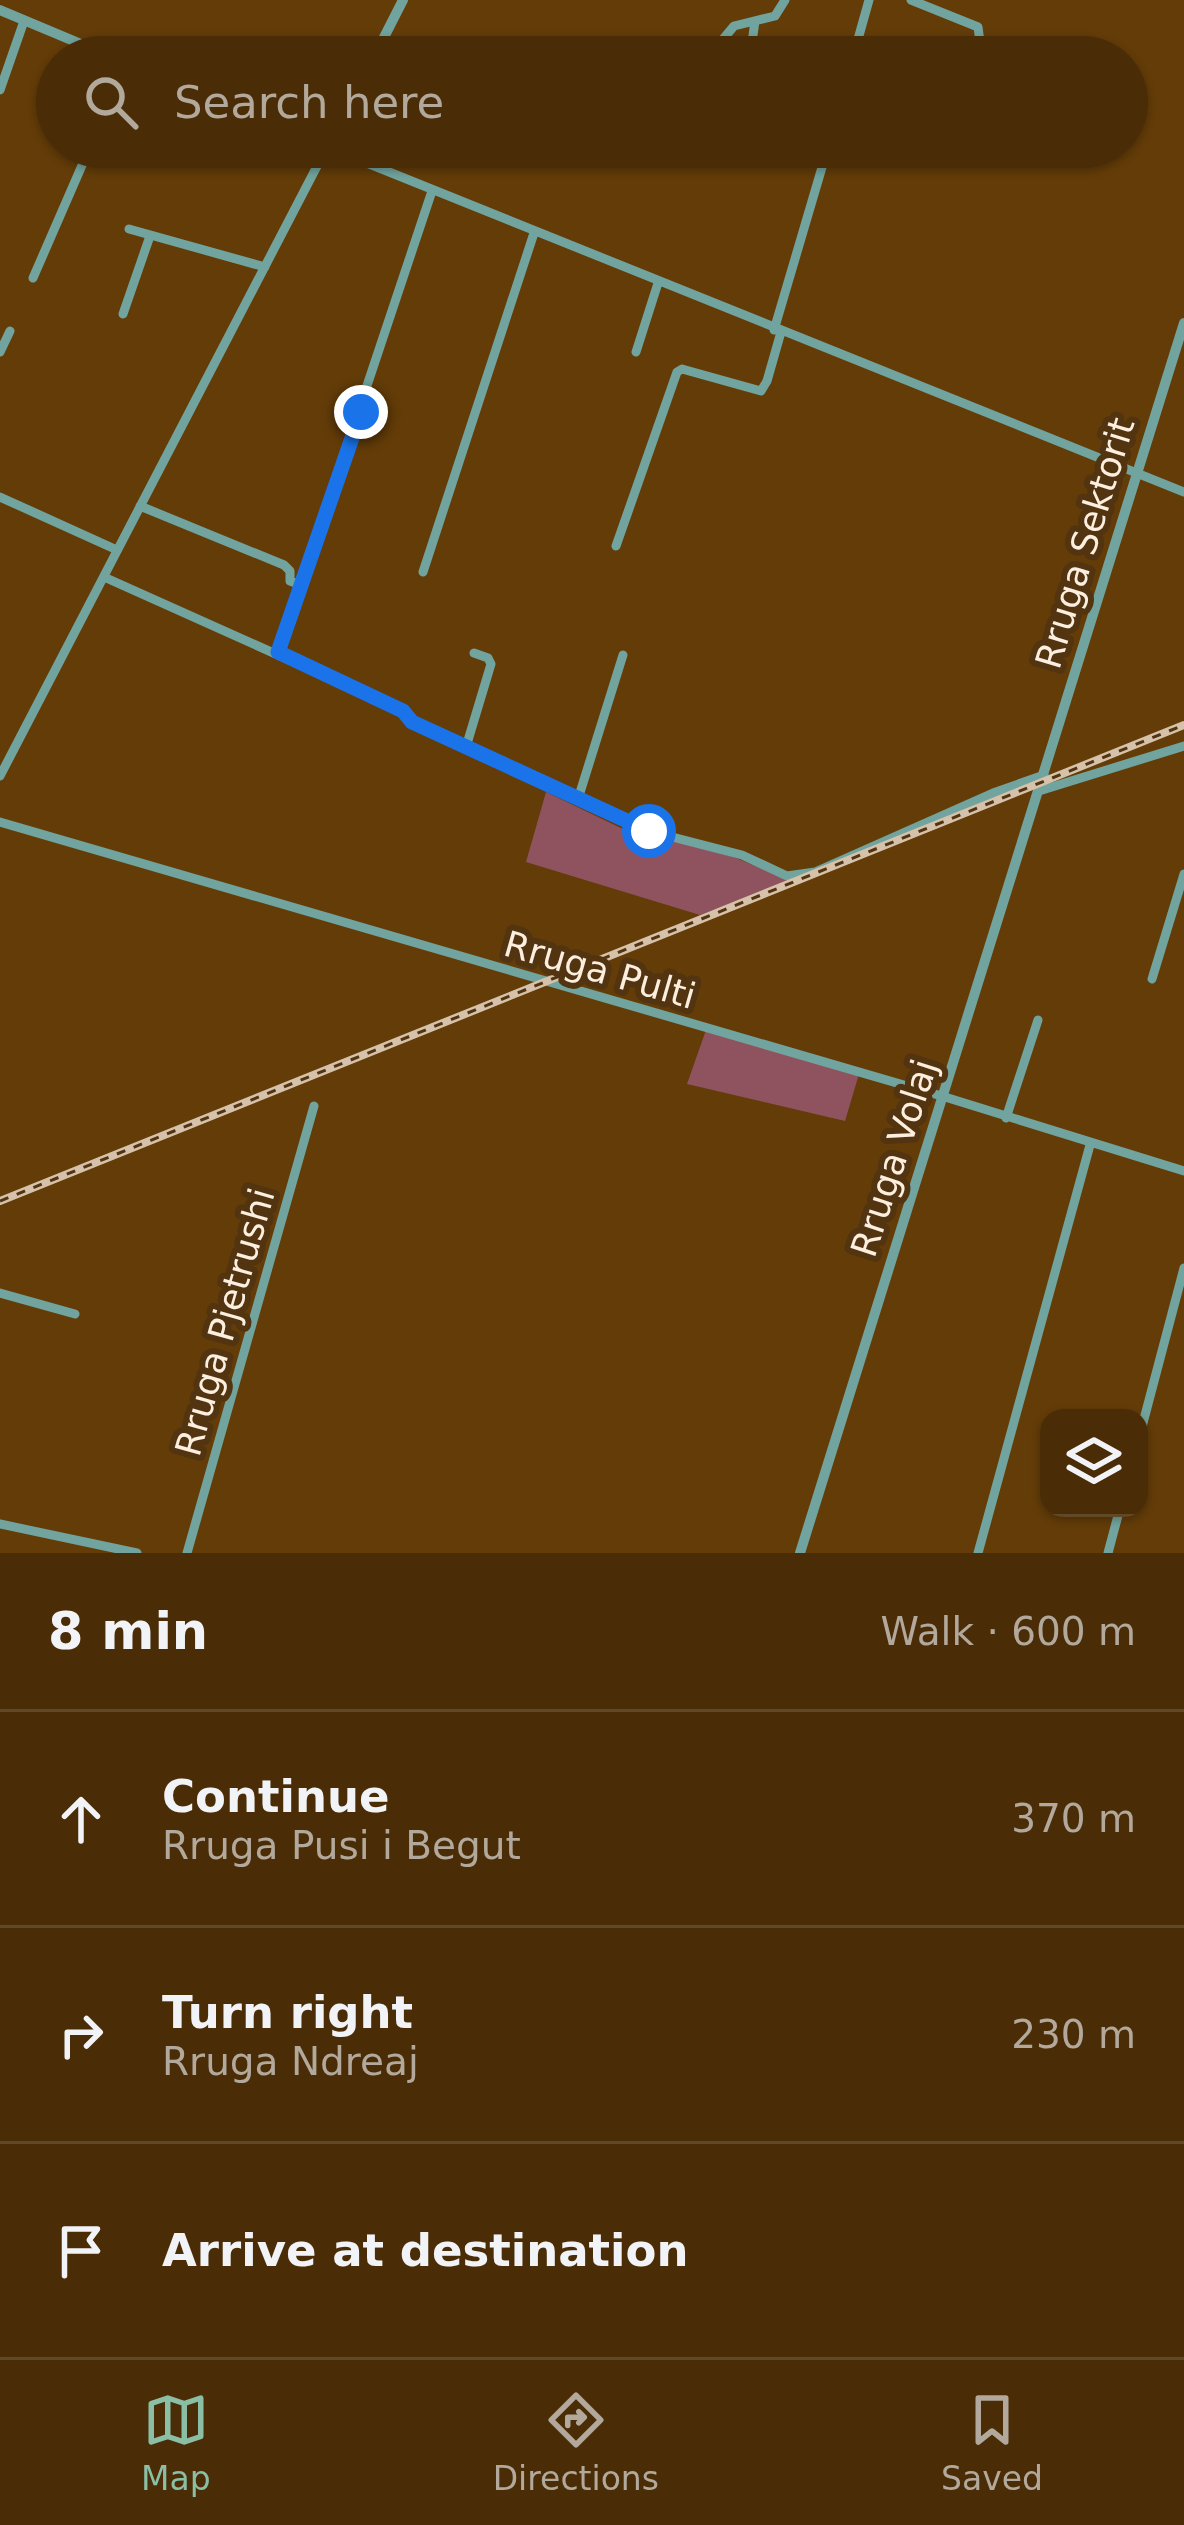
<!DOCTYPE html>
<html lang="en">
<head>
<meta charset="utf-8">
<style>
	body { margin:0; font-family:"DejaVu Sans",sans-serif; background:#513510; color:#f1f3f6 }
	.controls { position:absolute; right:36px; bottom:36px; display:grid; overflow:hidden; border-radius:24px; box-shadow:0 3px 9px #0004 }
	.controls button { width:108px; height:108px; display:grid; place-items:center; padding:0; border:0; border-bottom:3px solid #614928; background:#4a2d06; color:#f1f3f6; font:60px sans-serif }
	.stop { position:absolute; width:36px; height:36px; margin:-27px; border:9px solid #1a73e8; border-radius:50%; background:#fff }
	.stop.end { background:#1a73e8; border-color:#fff; box-shadow:0 3px 12px #0008 }
	.list { margin:0; padding:0; list-style:none }
	h2 { display:flex; justify-content:space-between; align-items:center; height:156px; margin:0; padding:0 48px; font-size:51px }
	h2 small { font-size:39px; font-weight:400; color:#b2a89b }
	.list li { display:grid; grid-template-columns:78px 1fr auto; gap:36px; align-items:center; box-sizing:border-box; height:216px; padding:0 48px; border-top:3px solid #614928 }
	.list b { display:block; font-size:45px; white-space:nowrap }
	.list p { margin:0; font-size:39px; white-space:nowrap; color:#b2a89b }
	.list em { font-size:39px; font-style:normal; color:#b2a89b }
	.icon { flex:none; width:66px; height:66px; fill:none; stroke:currentColor; stroke-width:2; stroke-linecap:round; stroke-linejoin:round }
	.map { position:relative; flex:none; width:1184px; height:1553px; overflow:hidden }
	.search { position:absolute; background:#4a2d06; box-shadow:0 3px 9px #0004; left:36px; right:36px; top:36px; height:132px; display:flex; align-items:center; gap:30px; box-sizing:border-box; padding:0 42px; border-radius:66px; color:#b2a89b; font-size:45px }
	.sheet { height:804px; background:#4a2d06 }
	nav { display:flex; justify-content:space-around; align-items:center; box-sizing:border-box; height:168px; border-top:3px solid #614928; background:#4a2d06; font-size:33px; color:#b2a89b }
	nav a { display:grid; justify-items:center; gap:6px }
	nav .on { color:#8abfa5 }
	.map>svg:first-child { display:block }
	.green { fill:#8e535f }
	.lines { fill:none; stroke-linecap:round; stroke-linejoin:round }
	.minor { stroke:#71a49e; stroke-width:9 }
	.tertiary { stroke:#71a49e; stroke-width:10 }
	.rail-casing { stroke:#d6c2aa; stroke-width:8 }
	.rail { stroke:#523410; stroke-width:3; stroke-dasharray:9; stroke-linecap:butt }
	.route { stroke:#1a73e8; stroke-width:15 }
	.labels { text-anchor:middle; dominant-baseline:central; stroke-width:12; stroke-linejoin:round; paint-order:stroke }
	.street-label { font-size:36px; fill:#fdefe0; stroke:#523410 }
</style>
</head>
<body>
<div class="map">
<svg width="1184" height="1553" viewBox="0 0 1184 1553">
	<rect width="100%" height="100%" fill="#633c08"/>
	<path class="green" d="M 546,792 L 623,829 L 652,833 L 736,858 L 791,881 L 700,915 L 526,862 Z
		M 706,1030 L 859,1074 L 845,1121 L 687,1084 Z"/>
	<g class="lines">
		<path class="minor" d="M 911,0 L 978,27 L 982,57
			M 714,50 L 734,26 L 775,16 L 785,0
			M 750,57 L 755,21
			M 853,57 L 869,0
			M 0,90 L 24,21
			M 327,147 L 1184,492
			M 129,229 L 265,267
			M 33,278 L 90,147
			M 123,314 L 150,236
			M 774,330 L 828,147
			M 0,352 L 10,331
			M 636,352 L 658,283
			M 0,497 L 117,550
			M 140,506 L 284,565 L 290,571 L 290,581 L 301,585
			M 616,546 L 677,372 L 682,369 L 761,391 L 767,381 L 781,332
			M 423,572 L 534,233
			M 104,577 L 403,711 L 412,723 L 649,831 L 742,855 L 787,876 L 815,872 L 993,793 L 1044,775
			M 278,652 L 432,191
			M 466,747 L 491,664 L 488,658 L 474,653
			M 0,776 L 327,147
			M 1039,791 L 1184,746
			M 578,799 L 623,655
			M 0,822 L 945,1097 L 1184,1171
			M 1152,979 L 1184,874
			M 1006,1118 L 1038,1020
			M 0,1293 L 75,1314
			M 1139,1438 L 1184,1268
			M 0,1524 L 137,1553
			M 187,1553 L 314,1106
			M 978,1553 L 1090,1145
			M 1108,1553 L 1120,1508"/>
		<path class="tertiary" d="M 0,10 L 112,57
			M 374,57 L 403,0
			M 800,1553 L 1184,323"/>
		<defs>
			<path id="rail" d="M 0,1201 L 1184,725"/>
		</defs>
		<use href="#rail" class="rail-casing"/>
		<use href="#rail" class="rail"/>
	</g>
	<g class="lines">
		<path class="route" d="M 361,412 L 278,652 L 403,711 L 412,722 L 649,831"/>
	</g>
	<g class="labels">
		<g class="street-label">
			<text transform="translate(1085 543) rotate(-73)">Rruga Sektorit</text>
			<text transform="translate(600 970) rotate(16)">Rruga Pulti</text>
			<text transform="translate(894 1158) rotate(-72)">Rruga Volaj</text>
			<text transform="translate(225 1322) rotate(-74)">Rruga Pjetrushi</text>
		</g>
	</g>
</svg>
<div class="controls">
<button><svg class="icon" aria-label="layers" viewBox="0 0 24 24"><path d="M12 4l9 5-9 5-9-5zM3 14l9 5 9-5"/></svg></button>
</div>
<div class="stop" style="left:649px;top:831px"></div>
<div class="stop end" style="left:361px;top:412px"></div>
<div class="search"><svg class="icon" aria-label="search" viewBox="0 0 24 24"><circle cx="10" cy="10" r="6"/><path d="M15 15l6 6"/></svg>Search here</div>
</div>
<section class="sheet">
<h2>8 min<small>Walk · 600 m</small></h2>
<ul class="list">
<li><svg class="icon" aria-label="ahead" viewBox="0 0 24 24"><path d="M12 20V5M6 11l6-6 6 6"/></svg><div><b>Continue</b><p>Rruga Pusi i Begut</p></div><em>370 m</em></li>
<li><svg class="icon" aria-label="right" viewBox="0 0 24 24"><path d="M7 20v-9h11M14 6l5 5-5 5"/></svg><div><b>Turn right</b><p>Rruga Ndreaj</p></div><em>230 m</em></li>
<li><svg class="icon" aria-label="arrive" viewBox="0 0 24 24"><path d="M6 21V4h12l-3 4 3 4H6"/></svg><div><b>Arrive at destination</b></div></li>
</ul>
</section>
<nav>
<a class="on"><svg class="icon" aria-label="map" viewBox="0 0 24 24"><path d="M3 6l6-2 6 2 6-2v14l-6 2-6-2-6 2zM9 4v14M15 6v14"/></svg>Map</a>
<a><svg class="icon" aria-label="directions" viewBox="0 0 24 24"><path d="M12 3l9 9-9 9-9-9zM9 14v-3h6M13 9l2 2-2 2"/></svg>Directions</a>
<a><svg class="icon" aria-label="saved" viewBox="0 0 24 24"><path d="M7 4h10v16l-5-4-5 4z"/></svg>Saved</a>
</nav>
</body>
</html>
